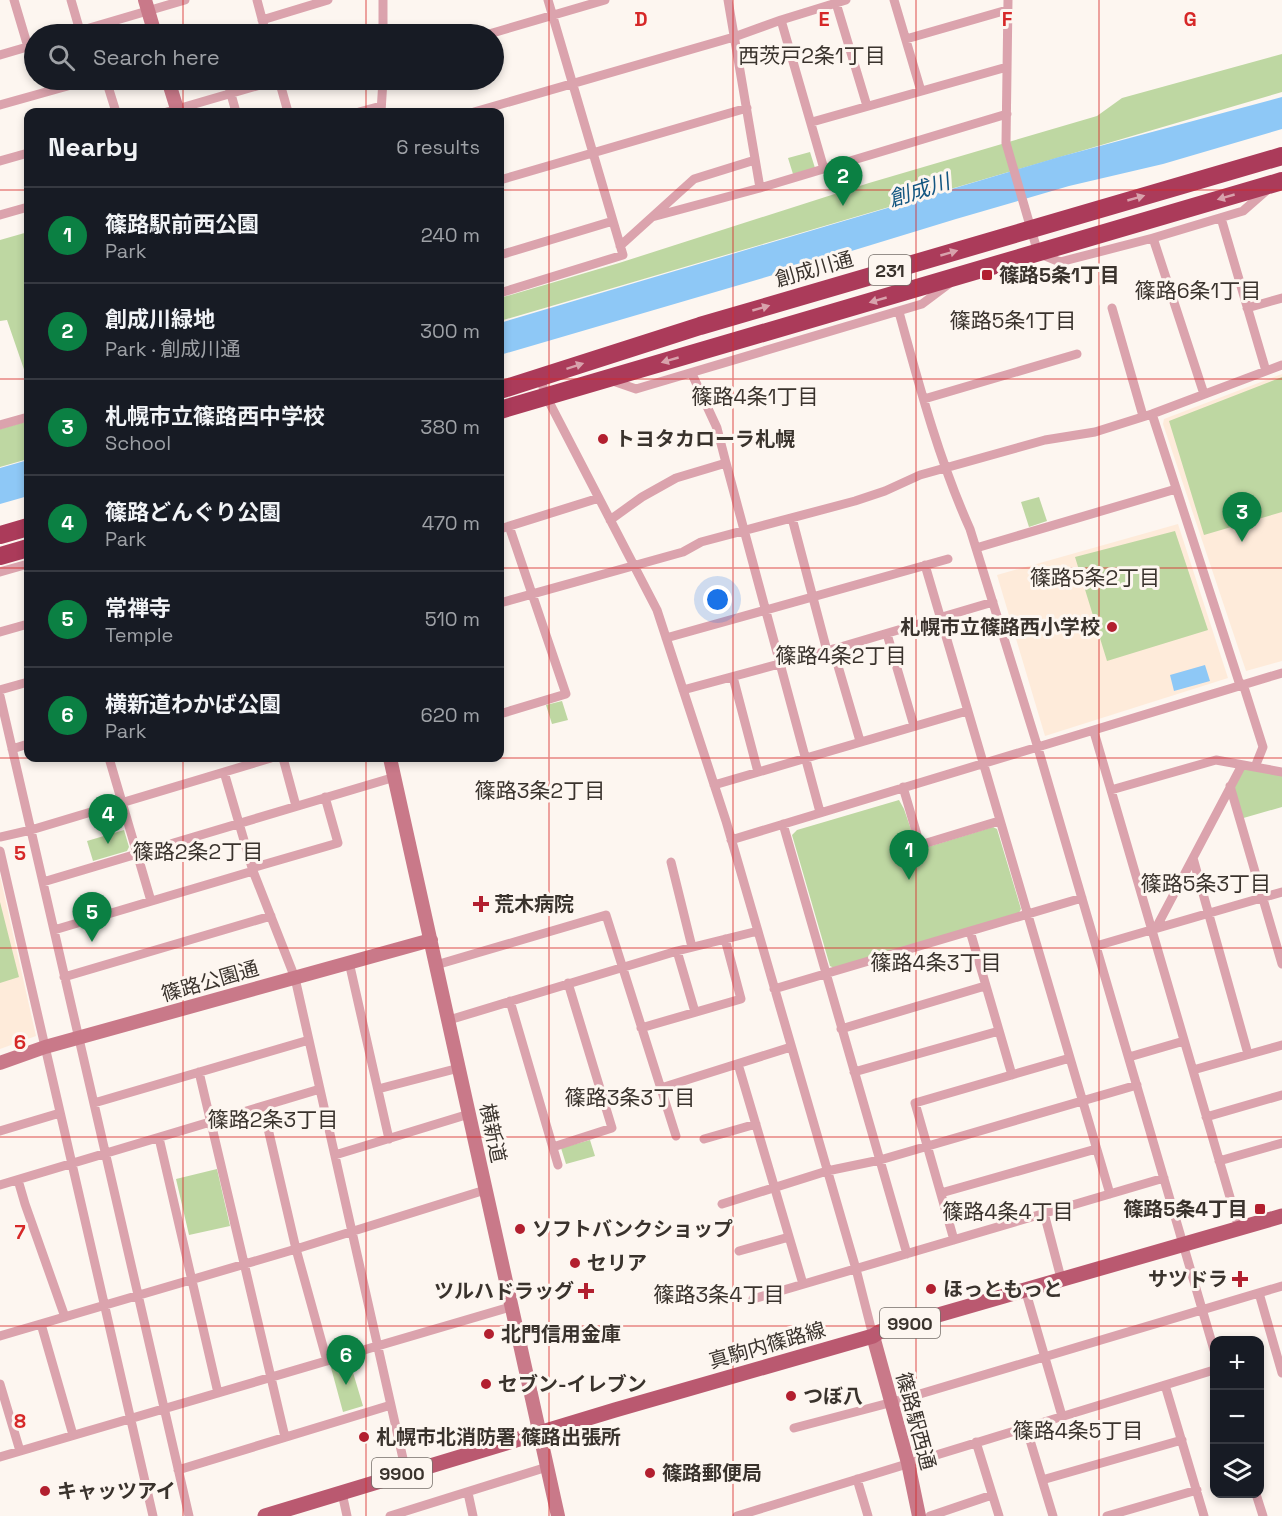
<!DOCTYPE html>
<html lang="en">
<head>
<meta charset="utf-8">
<style>
	body { margin:0; font-family:"Space Grotesk","Noto Sans JP",sans-serif; background:#242831; color:#f1f3f6 }
	.controls { position:absolute; right:18px; bottom:18px; display:grid; overflow:hidden; border-radius:12px; box-shadow:0 3px 9px #0003 }
	.controls button { width:54px; height:54px; display:grid; place-items:center; padding:0; border:0; border-bottom:2px solid #363941; background:#171b24; color:#f1f3f6; font:30px sans-serif }
	.you { position:absolute; left:718px; top:600px; width:21px; height:21px; margin:-15px; border:4px solid #fff; border-radius:50%; background:#1a73e8; box-shadow:0 0 0 9px #1a73e833 }
	.badge { display:grid; place-items:center; width:39px; height:39px; border-radius:50%; background:#0b8043; color:#fff; font-size:20px; font-weight:700 }
	.pin { position:absolute; translate:-50% -50px; filter:drop-shadow(0 2px 3px #0008) }
	.pin::after { content:''; position:absolute; top:32px; width:21px; height:18px; background:inherit; clip-path:polygon(0 0,100% 0,50% 100%) }
	.list { margin:0; padding:0; list-style:none }
	h2 { display:flex; justify-content:space-between; align-items:center; height:78px; margin:0; padding:0 24px; font-size:26px }
	h2 small { font-size:20px; font-weight:400; color:#9ea1a6 }
	.list li { display:grid; grid-template-columns:39px 1fr auto; gap:18px; align-items:center; box-sizing:border-box; height:96px; padding:0 24px; border-top:2px solid #363941 }
	.list b { display:block; font-size:22px; white-space:nowrap }
	.list p { margin:0; font-size:20px; white-space:nowrap; color:#9ea1a6 }
	.list em { font-size:20px; font-style:normal; color:#9ea1a6 }
	.icon { flex:none; width:33px; height:33px; fill:none; stroke:currentColor; stroke-width:2; stroke-linecap:round; stroke-linejoin:round }
	.map { position:relative; flex:none; width:1282px; height:1516px; overflow:hidden }
	.search { position:absolute; background:#171b24; box-shadow:0 3px 9px #0003; left:24px; top:24px; width:480px; height:66px; display:flex; align-items:center; gap:15px; box-sizing:border-box; padding:0 21px; border-radius:33px; color:#9ea1a6; font-size:22px }
	.panel { position:absolute; background:#171b24; box-shadow:0 3px 9px #0003; left:24px; top:108px; width:480px; height:654px; border-radius:12px }
	.map>svg:first-child { display:block }
	.built { fill:#feebda }
	.green { fill:#bed7a2 }
	.water { fill:#8ec8f6 }
	.lines { fill:none; stroke-linecap:round; stroke-linejoin:round }
	.street { stroke:#dba3ad; stroke-width:9 }
	.secondary { stroke:#c97989; stroke-width:14 }
	.primary { stroke:#ba5970; stroke-width:15 }
	.highway { stroke:#ab3b5a; stroke-width:18 }
	.oneway { fill:#d8a2ac }
	.grid { fill:none; stroke:#d62828; stroke-width:1.5; stroke-opacity:0.55 }
	.poi-dot { fill:#b21f2f; stroke:#fdf6f0; stroke-width:2 }
	.labels { text-anchor:middle; dominant-baseline:central; stroke-width:6; stroke-linejoin:round; paint-order:stroke }
	.shield { fill:#fdf6f0; stroke:#746e68; stroke-width:1.5 }
	.shield-label { font-size:18px; font-weight:bold; fill:#3a332d }
	.street-label { font-size:20px; fill:#3a332d; stroke:#fdf6f0 }
	.poi-label { font-size:20px; font-weight:bold; fill:#3a332d; stroke:#fdf6f0; text-anchor:start }
	.neighbourhood-label { font-size:21px; fill:#3a332d; stroke:#fdf6f0 }
	.water-label { font-size:21px; font-style:italic; fill:#125681; stroke:#fdf6f0 }
	.grid-label { font-size:20px; text-anchor:middle; font-weight:bold; fill:#d62828; stroke:#fdf6f0; stroke-width:6; stroke-linejoin:round; paint-order:stroke }
</style>
</head>
<body>
<div class="map">
<svg width="1282" height="1516" viewBox="0 0 1282 1516">
	<rect width="100%" height="100%" fill="#fdf6f0"/>
	<path class="built" d="M 1282,374 L 1282,661 L 1246,671 L 1163,424 L 1164,419 Z
		M 1178,524 L 1228,678 L 1045,736 L 997,575 Z
		M 0,876 L 36,1036 L 0,1049 Z"/>
	<path class="green" d="M 1282,54 L 1282,92 L 500,321 L 500,298 L 619,263 L 869,183 L 1097,116 L 1122,98 Z
		M 810,152 L 815,168 L 793,174 L 788,158 Z
		M 28,232 L 28,381 L 7,320 L 0,321 L 0,240 Z
		M 1282,377 L 1282,512 L 1204,535 L 1169,421 Z
		M 28,421 L 28,459 L 0,467 L 0,429 Z
		M 1039,497 L 1047,521 L 1029,527 L 1021,502 Z
		M 1175,531 L 1208,630 L 1107,661 L 1075,557 Z
		M 562,701 L 568,720 L 552,724 L 546,705 Z
		M 1242,765 L 1282,772 L 1282,807 L 1240,819 L 1230,786 Z
		M 899,800 L 904,809 L 918,850 L 993,827 L 997,829 L 1021,909 L 1019,913 L 834,968 L 830,966 L 792,835 L 797,830 Z
		M 124,830 L 129,847 L 127,851 L 93,861 L 87,841 Z
		M 0,902 L 19,977 L 0,983 Z
		M 590,1140 L 595,1156 L 566,1164 L 561,1148 Z
		M 217,1169 L 230,1226 L 189,1235 L 176,1179 Z
		M 349,1359 L 363,1406 L 343,1412 L 330,1364 Z"/>
	<path class="water" d="M 1282,97 L 1282,129 L 1163,164 L 1069,186 L 956,219 L 773,275 L 500,355 L 500,323 L 1059,157 Z
		M 28,460 L 28,496 L 0,504 L 0,468 Z
		M 1205,665 L 1210,681 L 1174,691 L 1170,675 Z"/>
	<g class="lines">
		<path class="street" d="M 14,0 L 28,47
			M 71,0 L 80,31
			M 257,0 L 266,34
			M 728,0 L 760,188
			M 894,0 L 921,91
			M 1008,0 L 1006,143 L 1038,253 L 1060,262 L 1153,238 L 1243,211 L 1267,190
			M 836,3 L 867,106
			M 262,20 L 328,0
			M 781,20 L 824,169
			M 69,34 L 185,0
			M 244,34 L 264,29
			M 383,34 L 383,0
			M 489,34 L 605,0
			M 906,39 L 1007,10
			M 0,55 L 34,45
			M 106,80 L 116,112
			M 227,80 L 236,112
			M 279,80 L 288,112
			M 0,105 L 89,80
			M 167,112 L 277,80
			M 359,112 L 381,106
			M 381,112 L 383,80
			M 474,112 L 734,37 L 781,20 L 846,0
			M 812,122 L 1007,67
			M 0,161 L 28,153
			M 500,180 L 747,108
			M 0,215 L 28,207
			M 652,217 L 760,188 L 1007,114
			M 1221,218 L 1266,371
			M 1153,238 L 1204,394
			M 620,246 L 694,179 L 755,160
			M 500,255 L 613,221
			M 500,293 L 623,255 L 548,0
			M 1112,308 L 1143,416
			M 1247,308 L 1282,298
			M 899,312 C 919,385 939,460 970,529 L 1038,748 L 1214,1350
			M 692,374 L 717,428 L 726,463
			M 540,378 L 546,396 L 657,610 L 726,821 L 856,1269 L 873,1336
			M 610,380 L 636,389 L 922,304 L 950,283
			M 924,399 L 1077,354
			M 1152,414 L 1240,685
			M 0,425 L 28,417
			M 792,518 L 827,651
			M 610,520 L 642,497 L 676,478 L 726,463 L 820,812
			M 500,529 L 599,498
			M 976,548 L 1176,489
			M 925,565 L 1110,1194
			M 0,572 L 28,564
			M 500,603 L 683,552 L 701,542 L 855,501 L 885,491 L 920,475 L 1045,440 L 1095,432 L 1152,414 L 1282,365
			M 0,632 L 28,624
			M 887,634 L 914,726
			M 666,638 L 948,559
			M 833,649 L 860,741
			M 733,677 L 758,772
			M 1243,684 L 1263,747 L 1255,767
			M 0,690 L 28,682
			M 683,690 L 827,651 L 993,602
			M 0,696 L 189,1516
			M 500,714 L 566,694 L 509,526
			M 1094,732 L 1239,1228
			M 12,749 L 28,744
			M 109,758 L 151,901
			M 283,758 L 296,806
			M 224,772 L 253,871 L 295,978 L 406,1472
			M 714,785 L 967,711
			M 1230,786 L 1282,964
			M 903,787 L 920,845 L 999,821
			M 1111,790 L 1216,760 L 1282,772
			M 783,824 L 907,1254
			M 0,837 L 31,830 L 271,758
			M 731,840 L 1282,673
			M 0,851 L 153,1516
			M 1193,858 L 1248,1054
			M 671,862 L 692,947
			M 252,868 L 338,843 L 325,797
			M 43,882 L 395,777
			M 1156,928 L 1242,765
			M 54,930 L 253,871
			M 970,931 L 1012,1075
			M 1096,946 L 1282,892
			M 677,951 L 695,1012
			M 349,962 L 389,1139
			M 436,965 L 606,915 L 676,1136
			M 64,977 L 271,916
			M 774,989 L 1082,898
			M 510,1001 L 558,1165
			M 449,1020 L 677,951 L 758,931
			M 641,1028 L 741,999 L 725,939
			M 841,1029 L 985,986
			M 1129,1057 L 1184,1041
			M 738,1064 L 803,1284
			M 1193,1070 L 1282,1045
			M 199,1072 L 285,1437
			M 854,1072 L 999,1031
			M 661,1088 L 791,1047
			M 378,1089 L 459,1068
			M 94,1103 L 309,1040
			M 263,1107 L 296,1249 L 327,1361
			M 1206,1117 L 1282,1095
			M 0,1131 L 60,1113
			M 159,1138 L 218,1393
			M 704,1139 L 756,1124
			M 553,1147 L 612,1128 L 568,983
			M 335,1155 L 469,1114
			M 1219,1161 L 1282,1143
			M 18,1180 L 25,1204 L 65,1317
			M 0,1185 L 320,1089
			M 941,1193 L 1096,1149
			M 722,1204 L 827,1171 L 880,1160 L 1137,1085
			M 1044,1213 L 1061,1278
			M 954,1240 L 915,1103 L 1070,1058
			M 739,1251 L 789,1237
			M 1025,1289 L 1062,1416
			M 1259,1293 L 1282,1373
			M 753,1299 L 1164,1178
			M 41,1324 L 73,1435
			M 0,1336 L 296,1249 L 485,1190
			M 0,1384 L 20,1451
			M 1165,1385 L 1204,1516
			M 1026,1427 L 1053,1516
			M 794,1428 L 893,1402 L 1282,1286
			M 976,1442 L 999,1516
			M 0,1457 L 510,1307
			M 178,1470 L 391,1405
			M 857,1479 L 868,1516
			M 1042,1480 L 1182,1440
			M 342,1493 L 347,1516
			M 468,1493 L 473,1516
			M 1256,1494 L 1263,1516
			M 390,1516 L 547,1467
			M 737,1516 L 1214,1370
			M 930,1516 L 992,1495
			M 1107,1516 L 1197,1490"/>
		<path class="secondary" d="M 145,0 L 155,34
			M 168,80 L 178,112
			M 390,758 L 558,1516
			M 0,1063 L 45,1047 L 431,940
			M 873,1336 L 908,1463 L 919,1516"/>
		<path class="primary" d="M 265,1516 L 615,1410 L 873,1336 L 879,1332 L 1282,1216"/>
		<path class="highway" d="M 500,390 L 700,326 L 1282,156
			M 500,410 L 1282,181
			M 0,535 L 28,527
			M 0,556 L 28,548"/>
	</g>
	<defs><path id="oneway-solid" d="M-6-.8H1V-3.2L6.5 0L1 3.2V.8H-6Z" transform="scale(1.5)"/></defs>
	<g class="oneway">
		<use href="#oneway-solid" transform="translate(1226 197) rotate(164)"/>
		<use href="#oneway-solid" transform="translate(1136 198) rotate(-16)"/>
		<use href="#oneway-solid" transform="translate(949 253) rotate(-16)"/>
		<use href="#oneway-solid" transform="translate(878 300) rotate(164)"/>
		<use href="#oneway-solid" transform="translate(761 308) rotate(-16)"/>
		<use href="#oneway-solid" transform="translate(670 360) rotate(164)"/>
		<use href="#oneway-solid" transform="translate(575 366) rotate(-18)"/>
	</g>
	<path class="grid" d="M 183,0 L 183,34M 366,0 L 366,34M 549,0 L 549,1516M 733,0 L 733,1516M 916,0 L 916,1516M 1099,0 L 1099,1516M 183,80 L 183,112M 366,80 L 366,112M 0,190 L 28,190M 500,190 L 1282,190M 0,379 L 28,379M 500,379 L 1282,379M 0,568 L 28,568M 500,568 L 1282,568M 0,758 L 1282,758M 183,758 L 183,1516M 366,758 L 366,1516M 0,948 L 1282,948M 0,1137 L 1282,1137M 0,1326 L 1282,1326"/>
	<g class="poi-dot">
		<rect x="981" y="269" width="12" height="12" rx="3"/>
		<circle cx="603" cy="439" r="6"/>
		<circle cx="1112" cy="627" r="6"/>
		<path d="M478 895h6v6h6v6h-6v6h-6v-6h-6v-6h6z"/>
		<rect x="1254" y="1203" width="12" height="12" rx="3"/>
		<circle cx="520" cy="1229" r="6"/>
		<circle cx="575" cy="1263" r="6"/>
		<path d="M1237 1270h6v6h6v6h-6v6h-6v-6h-6v-6h6z"/>
		<circle cx="931" cy="1289" r="6"/>
		<path d="M583 1282h6v6h6v6h-6v6h-6v-6h-6v-6h6z"/>
		<circle cx="489" cy="1334" r="6"/>
		<circle cx="486" cy="1384" r="6"/>
		<circle cx="791" cy="1396" r="6"/>
		<circle cx="364" cy="1437" r="6"/>
		<circle cx="650" cy="1473" r="6"/>
		<circle cx="45" cy="1491" r="6"/>
	</g>
	<g class="labels">
		<g class="shield">
			<rect x="869" y="255" width="42" height="30" rx="4.5"/>
			<rect x="880" y="1308" width="60" height="30" rx="4.5"/>
			<rect x="372" y="1458" width="60" height="30" rx="4.5"/>
		</g>
		<g class="shield-label">
			<text x="890" y="270">231</text>
			<text x="910" y="1323">9900</text>
			<text x="402" y="1473">9900</text>
		</g>
		<g class="street-label">
			<text transform="translate(814 269) rotate(-16)">創成川通</text>
			<text transform="translate(210 981) rotate(-16)">篠路公園通</text>
			<text transform="translate(493 1133) rotate(78)">横新道</text>
			<text transform="translate(767 1345) rotate(-16)">真駒内篠路線</text>
			<text transform="translate(916 1421) rotate(75)">篠路駅西通</text>
		</g>
		<g class="poi-label">
			<text x="999" y="275">篠路5条1丁目</text>
			<text x="615" y="439">トヨタカローラ札幌</text>
			<text x="1100" y="627" text-anchor="end">札幌市立篠路西小学校</text>
			<text x="494" y="904">荒木病院</text>
			<text x="1248" y="1209" text-anchor="end">篠路5条4丁目</text>
			<text x="532" y="1229">ソフトバンクショップ</text>
			<text x="587" y="1263">セリア</text>
			<text x="1228" y="1279" text-anchor="end">サツドラ</text>
			<text x="943" y="1289">ほっともっと</text>
			<text x="574" y="1291" text-anchor="end">ツルハドラッグ</text>
			<text x="501" y="1334">北門信用金庫</text>
			<text x="498" y="1384">セブン-イレブン</text>
			<text x="803" y="1396">つぼ八</text>
			<text x="376" y="1437">札幌市北消防署 篠路出張所</text>
			<text x="662" y="1473">篠路郵便局</text>
			<text x="57" y="1491">キャッツアイ</text>
		</g>
		<g class="neighbourhood-label">
			<text x="812" y="55">西茨戸2条1丁目</text>
			<text x="1198" y="290">篠路6条1丁目</text>
			<text x="1013" y="320">篠路5条1丁目</text>
			<text x="755" y="396">篠路4条1丁目</text>
			<text x="1095" y="577">篠路5条2丁目</text>
			<text x="841" y="655">篠路4条2丁目</text>
			<text x="540" y="790">篠路3条2丁目</text>
			<text x="198" y="851">篠路2条2丁目</text>
			<text x="1206" y="883">篠路5条3丁目</text>
			<text x="936" y="962">篠路4条3丁目</text>
			<text x="630" y="1097">篠路3条3丁目</text>
			<text x="273" y="1119">篠路2条3丁目</text>
			<text x="1008" y="1211">篠路4条4丁目</text>
			<text x="719" y="1294">篠路3条4丁目</text>
			<text x="1078" y="1430">篠路4条5丁目</text>
		</g>
		<g class="water-label">
			<text transform="translate(919 190) rotate(-18)">創成川</text>
		</g>
	</g>
	<g class="grid-label">
		<text x="641" y="26">D</text>
		<text x="824" y="26">E</text>
		<text x="1007" y="26">F</text>
		<text x="1190" y="26">G</text>
		<text x="20" y="860">5</text>
		<text x="20" y="1049">6</text>
		<text x="20" y="1239">7</text>
		<text x="20" y="1428">8</text>
	</g>
</svg>
<div class="controls">
<button>+</button>
<button>−</button>
<button><svg class="icon" aria-label="layers" viewBox="0 0 24 24"><path d="M12 4l9 5-9 5-9-5zM3 14l9 5 9-5"/></svg></button>
</div>
<div class="you"></div>
<div class="pin badge" style="left:909px;top:880px">1</div>
<div class="pin badge" style="left:843px;top:206px">2</div>
<div class="pin badge" style="left:1242px;top:542px">3</div>
<div class="pin badge" style="left:108px;top:844px">4</div>
<div class="pin badge" style="left:92px;top:942px">5</div>
<div class="pin badge" style="left:346px;top:1385px">6</div>
<div class="search"><svg class="icon" aria-label="search" viewBox="0 0 24 24"><circle cx="10" cy="10" r="6"/><path d="M15 15l6 6"/></svg>Search here</div>
<section class="panel">
<h2>Nearby<small>6 results</small></h2>
<ul class="list">
<li><span class="badge">1</span><div><b>篠路駅前西公園</b><p>Park</p></div><em>240 m</em></li>
<li><span class="badge">2</span><div><b>創成川緑地</b><p>Park · 創成川通</p></div><em>300 m</em></li>
<li><span class="badge">3</span><div><b>札幌市立篠路西中学校</b><p>School</p></div><em>380 m</em></li>
<li><span class="badge">4</span><div><b>篠路どんぐり公園</b><p>Park</p></div><em>470 m</em></li>
<li><span class="badge">5</span><div><b>常禅寺</b><p>Temple</p></div><em>510 m</em></li>
<li><span class="badge">6</span><div><b>横新道わかば公園</b><p>Park</p></div><em>620 m</em></li>
</ul>
</section>
</div>
</body>
</html>
